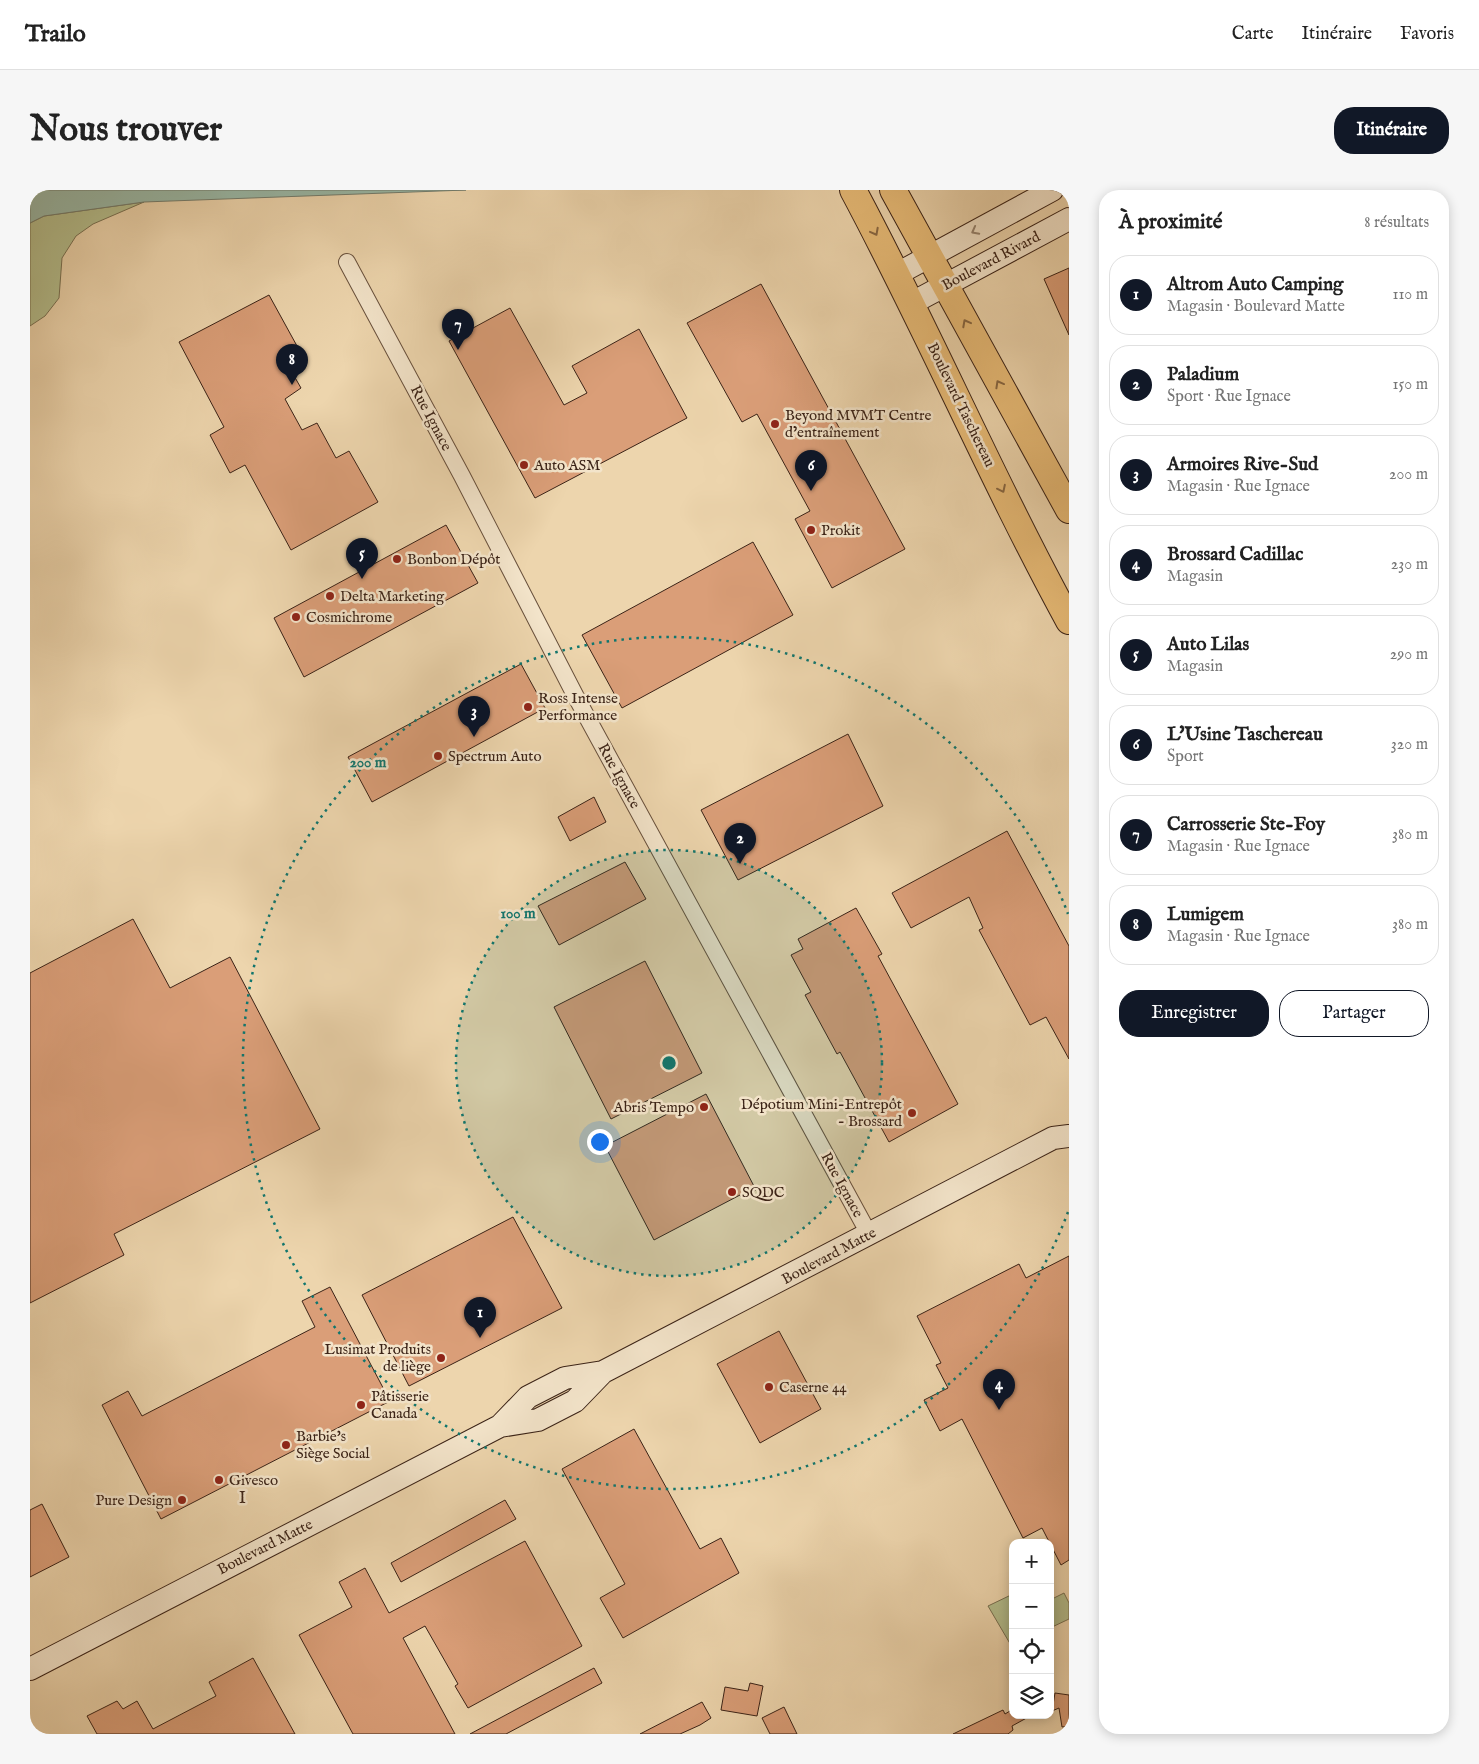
<!DOCTYPE html>
<html lang="fr">
<head>
<meta charset="utf-8">
<style>
	body { margin:0; font-family:"IM FELL English",serif; background:#f6f6f6; color:#222 }
	.controls { position:absolute; right:15px; bottom:15px; display:grid; overflow:hidden; border-radius:10px; box-shadow:0 2px 12px #0003 }
	.controls button { width:45px; height:45px; display:grid; place-items:center; padding:0; border:0; border-bottom:1px solid #e0e0e0; background:#fff; color:#222; font:25px sans-serif }
	.you { position:absolute; left:569px; top:951px; width:18px; height:18px; margin:-12px; border:4px solid #fff; border-radius:50%; background:#1a73e8; box-shadow:0 0 0 8px #1a73e833 }
	.badge { display:grid; place-items:center; width:32px; height:32px; border-radius:50%; background:#111827; color:#fff; font-size:16px; font-weight:700 }
	.pin { position:absolute; translate:-50% -41px; filter:drop-shadow(0 1px 2px #0008) }
	.pin::after { content:''; position:absolute; top:26px; width:18px; height:15px; background:inherit; clip-path:polygon(0 0,100% 0,50% 100%) }
	.list { margin:0; padding:0; list-style:none }
	h2 { display:flex; justify-content:space-between; align-items:center; height:65px; margin:0; padding:0 20px; font-size:21px }
	h2 small { font-size:16px; font-weight:400; color:#767676 }
	.list li { display:grid; grid-template-columns:32px 1fr auto; gap:15px; align-items:center; box-sizing:border-box; height:80px; margin:0 10px 10px; padding:0 10px; border:1px solid #e0e0e0; border-radius:20px }
	.list b { display:block; font-size:19px; white-space:nowrap }
	.list p { margin:0; font-size:16px; white-space:nowrap; color:#767676 }
	.list em { font-size:16px; font-style:normal; color:#767676 }
	.actions { display:flex; gap:10px; padding:15px 20px }
	.actions a { flex:1; padding:11px 0; border:1px solid #111827; border-radius:20px; text-align:center; font-size:18px; color:#111827 }
	.actions .main { background:#111827; color:#fff }
	.icon { flex:none; width:28px; height:28px; fill:none; stroke:currentColor; stroke-width:2; stroke-linecap:round; stroke-linejoin:round }
	.map { position:relative; flex:none; width:1039px; height:1544px; overflow:hidden; border-radius:20px }
	header { display:flex; align-items:center; gap:30px; box-sizing:border-box; height:70px; padding:0 25px; background:#fff; border-bottom:1px solid #e0e0e0 }
	header strong { font-size:24px }
	nav { display:flex; gap:28px; margin-inline-start:auto; font-size:18px }
	.intro { display:flex; align-items:center; justify-content:space-between; box-sizing:border-box; height:120px; padding:0 30px }
	h1 { margin:0; font-size:35px }
	.button { padding:12px 22px; border-radius:20px; background:#111827; color:#fff; font-size:18px; font-weight:700 }
	main { display:flex; gap:30px; padding:0 30px }
	aside { flex:1; background:#fff; border-radius:20px; box-shadow:0 2px 12px #0003 }
	.map>svg:first-child { display:block }
	.green { fill:#b4be8d; stroke:#787052 }
	.water { fill:#99b9a8; stroke:#737d6e }
	.building { fill:#da9e78; stroke:#3b2317 }
	.lines { fill:none; stroke-linecap:round; stroke-linejoin:round }
	.street-casing { stroke:#68503c; stroke-width:18 }
	.secondary-casing { stroke:#3b2317; stroke-width:24 }
	.primary-casing { stroke:#3b2317; stroke-width:28 }
	.street { stroke:#f3e4ca; stroke-width:16 }
	.secondary { stroke:#f3e4ca; stroke-width:22 }
	.primary { stroke:#e6ba76; stroke-width:26 }
	.oneway { stroke:#978470 }
	.oneway2 { stroke:#886742 }
	.ring { fill:none; stroke:#0f766e; stroke-width:2.5; stroke-dasharray:2.5 5 }
	.poi-dot { fill:#8f2418; stroke:#f3e4ca; stroke-width:2 }
	.labels { text-anchor:middle; dominant-baseline:central; stroke-width:5; stroke-linejoin:round; paint-order:stroke }
	.street-label { font-size:15px; fill:#3b2317; stroke:#f3e4ca }
	.poi-label { font-size:15px; fill:#3b2317; stroke:#f3e4ca; text-anchor:start }
	.neighbourhood-label { font-size:16px; letter-spacing:1px; fill:#3b2317; stroke:#f3e4ca }
	.centre { fill:#0f766e; stroke:#f3e4ca; stroke-width:2.5 }
	.ring-label { font-size:15px; text-anchor:middle; font-weight:bold; fill:#0f766e; stroke:#f3e4ca; stroke-width:5; stroke-linejoin:round; paint-order:stroke }
</style>
</head>
<body>
<header>
<strong>Trailo</strong>
<nav><a>Carte</a><a>Itinéraire</a><a>Favoris</a></nav>
</header>
<div class="intro"><h1>Nous trouver</h1><a class="button">Itinéraire</a></div>
<main>
<div class="map">
<svg width="1039" height="1544" viewBox="0 0 1039 1544">
	<rect width="100%" height="100%" fill="#edd5ad"/>
	<filter id="stains"><feTurbulence type="fractalNoise" baseFrequency=".004" numOctaves="4"/><feColorMatrix values="0 0 0 0 .2 0 0 0 0 .09 0 0 0 0 .02 0 0 0 .5 -.17"/></filter>
	<radialGradient id="worn" r=".72"><stop offset=".6" stop-color="#630" stop-opacity="0"/><stop offset="1" stop-color="#630" stop-opacity=".3"/></radialGradient>
	<path class="green" d="M 114,12 L 63,34 L 46,46 L 32,68 L 29,108 L 15,126 L 0,136 L 0,33 L 14,26 Z
		M 1034,1403 L 1039,1413 L 1039,1429 L 1020,1438 L 1020,1410 Z
		M 983,1404 L 983,1457 L 982,1457 L 958,1416 Z"/>
	<path class="water" d="M 0,0 L 436,0 L 114,12 L 14,26 L 0,33 Z"/>
	<path class="building" d="M 1039,78 L 1039,145 L 1014,89 Z
		M 731,94 L 875,359 L 802,398 L 765,329 L 780,321 L 727,224 L 712,232 L 657,133 Z
		M 239,105 L 267,156 L 252,165 L 271,198 L 255,209 L 272,240 L 287,233 L 306,268 L 319,261 L 348,312 L 261,360 L 215,275 L 200,283 L 180,245 L 194,237 L 149,152 Z
		M 480,118 L 534,215 L 557,203 L 542,176 L 609,139 L 657,228 L 505,308 L 419,151 Z
		M 416,335 L 448,393 L 274,487 L 244,428 Z
		M 723,352 L 763,425 L 592,518 L 552,445 Z
		M 491,474 L 515,518 L 342,612 L 318,567 Z
		M 818,544 L 853,616 L 708,690 L 671,620 Z
		M 564,607 L 576,632 L 540,651 L 528,627 Z
		M 977,641 L 1039,756 L 1039,869 L 1016,827 L 1000,835 L 949,740 L 953,738 L 939,707 L 881,738 L 862,703 Z
		M 595,672 L 616,709 L 529,755 L 508,716 Z
		M 826,718 L 852,764 L 848,766 L 928,914 L 859,952 L 810,862 L 807,864 L 775,805 L 781,802 L 761,765 L 773,759 L 768,749 Z
		M 103,729 L 140,798 L 200,767 L 290,939 L 84,1044 L 94,1065 L 0,1113 L 0,783 Z
		M 615,771 L 672,883 L 581,929 L 524,817 Z
		M 676,904 L 726,1000 L 711,1007 L 710,1005 L 624,1050 L 575,956 Z
		M 483,1027 L 532,1118 L 379,1196 L 332,1105 Z
		M 1039,1066 L 1039,1370 L 1031,1375 L 1012,1338 L 993,1348 L 932,1229 L 910,1241 L 894,1210 L 918,1198 L 906,1175 L 911,1173 L 887,1126 L 989,1074 L 996,1088 Z
		M 300,1097 L 360,1211 L 131,1329 L 72,1215 L 98,1201 L 112,1226 L 285,1137 L 272,1111 Z
		M 749,1141 L 791,1219 L 730,1253 L 687,1174 Z
		M 604,1239 L 670,1359 L 691,1348 L 709,1383 L 593,1448 L 570,1408 L 595,1394 L 532,1279 Z
		M 475,1310 L 486,1329 L 371,1392 L 361,1373 Z
		M 12,1314 L 39,1367 L 0,1387 L 0,1320 Z
		M 495,1351 L 552,1456 L 438,1518 L 425,1496 L 428,1494 L 395,1436 L 373,1448 L 425,1544 L 323,1544 L 269,1445 L 322,1417 L 309,1392 L 335,1378 L 359,1423 Z
		M 223,1468 L 265,1544 L 67,1544 L 57,1526 L 87,1511 L 93,1519 L 107,1511 L 123,1539 L 186,1506 L 179,1492 Z
		M 564,1478 L 572,1493 L 476,1544 L 440,1544 Z
		M 720,1493 L 733,1496 L 727,1526 L 691,1520 L 695,1497 L 718,1501 Z
		M 1025,1503 L 1039,1505 L 1039,1536 L 1032,1537 L 1029,1518 L 1022,1521 Z
		M 672,1512 L 681,1528 L 670,1535 L 650,1544 L 610,1544 Z
		M 754,1517 L 767,1544 L 740,1544 L 732,1528 Z
		M 973,1520 L 975,1524 L 980,1521 L 983,1525 L 1002,1525 L 982,1536 L 983,1540 L 978,1544 L 923,1544 Z"/>
	<g class="lines">
		<defs>
			<path id="street" d="M 317,72 L 432,286 L 546,507 L 839,1044"/>
			<path id="secondary" d="M 867,84 L 1022,0
				M 882,113 L 1039,29
				M 470,1236 L 508,1230 L 545,1211 L 573,1182 L 1023,948 L 1039,946
				M 0,1479 L 470,1236 L 498,1207 L 535,1188 L 573,1182"/>
			<path id="primary" d="M 823,0 C 899,142 962,290 1039,431
				M 863,0 L 1039,320"/>
		</defs>
		<use href="#street" class="street-casing"/>
		<use href="#secondary" class="secondary-casing"/>
		<use href="#primary" class="primary-casing"/>
		<use href="#street" class="street"/>
		<use href="#secondary" class="secondary"/>
		<use href="#primary" class="primary"/>
	</g>
	<defs><path id="oneway-chevron" d="M-2-3.5L2.5 0L-2 3.5" fill="none" stroke-width="1.6" stroke-linecap="round" stroke-linejoin="round" transform="scale(1.25)"/></defs>
	<use class="oneway" href="#oneway-chevron" transform="translate(945 41) rotate(152)"/>
	<g class="oneway2">
		<use href="#oneway-chevron" transform="translate(845 42) rotate(62)"/>
		<use href="#oneway-chevron" transform="translate(936 133) rotate(-118)"/>
		<use href="#oneway-chevron" transform="translate(969 194) rotate(-119)"/>
		<use href="#oneway-chevron" transform="translate(972 299) rotate(64)"/>
	</g>
	<circle cx="639" cy="873" r="213" fill="#0f766e" fill-opacity=".12"/>
	<g class="ring">
		<circle cx="639" cy="873" r="213"/>
		<path d="M1038 1022A426 426 0 1 1 1038 724"/>
	</g>
	<g class="poi-dot">
		<circle cx="745" cy="234" r="5"/>
		<circle cx="494" cy="275" r="5"/>
		<circle cx="781" cy="340" r="5"/>
		<circle cx="367" cy="369" r="5"/>
		<circle cx="300" cy="406" r="5"/>
		<circle cx="266" cy="427" r="5"/>
		<circle cx="498" cy="517" r="5"/>
		<circle cx="408" cy="566" r="5"/>
		<circle cx="674" cy="917" r="5"/>
		<circle cx="882" cy="923" r="5"/>
		<circle cx="702" cy="1002" r="5"/>
		<circle cx="411" cy="1168" r="5"/>
		<circle cx="739" cy="1197" r="5"/>
		<circle cx="331" cy="1215" r="5"/>
		<circle cx="256" cy="1255" r="5"/>
		<circle cx="189" cy="1290" r="5"/>
		<circle cx="152" cy="1310" r="5"/>
	</g>
	<g class="labels">
		<g class="street-label">
			<text transform="translate(961 71) rotate(-28)">Boulevard Rivard</text>
			<text transform="translate(931 215) rotate(64)">Boulevard Taschereau</text>
			<text transform="translate(401 228) rotate(62)">Rue Ignace</text>
			<text transform="translate(589 586) rotate(61)">Rue Ignace</text>
			<text transform="translate(812 995) rotate(61)">Rue Ignace</text>
			<text transform="translate(799 1066) rotate(-28)">Boulevard Matte</text>
			<text transform="translate(235 1357) rotate(-27)">Boulevard Matte</text>
		</g>
		<g class="poi-label">
			<text x="755" y="225">Beyond MVMT Centre<tspan x="755" dy="17">d’entraînement</tspan></text>
			<text x="504" y="275">Auto ASM</text>
			<text x="791" y="340">Prokit</text>
			<text x="377" y="369">Bonbon Dépôt</text>
			<text x="310" y="406">Delta Marketing</text>
			<text x="276" y="427">Cosmichrome</text>
			<text x="508" y="508">Ross Intense<tspan x="508" dy="17">Performance</tspan></text>
			<text x="418" y="566">Spectrum Auto</text>
			<text x="872" y="914" text-anchor="end">Dépotium Mini-Entrepôt<tspan x="872" dy="17">- Brossard</tspan></text>
			<text x="664" y="917" text-anchor="end">Abris Tempo</text>
			<text x="712" y="1002">SQDC</text>
			<text x="401" y="1159" text-anchor="end">Lusimat Produits<tspan x="401" dy="17">de liège</tspan></text>
			<text x="749" y="1197">Caserne 44</text>
			<text x="341" y="1206">Pâtisserie<tspan x="341" dy="17">Canada</tspan></text>
			<text x="266" y="1246">Barbie's<tspan x="266" dy="17">Siège Social</tspan></text>
			<text x="199" y="1290">Givesco</text>
			<text x="142" y="1310" text-anchor="end">Pure Design</text>
		</g>
		<g class="neighbourhood-label">
			<text x="213" y="1309">I</text>
		</g>
	</g>
	<circle cx="639" cy="873" r="8" class="centre"/>
	<g class="ring-label">
		<text x="338" y="577">200 m</text>
		<text x="488" y="728">100 m</text>
	</g>
	<rect width="100%" height="100%" filter="url(#stains)"/>
	<rect width="100%" height="100%" fill="url(#worn)"/>
</svg>
<div class="controls">
<button>+</button>
<button>−</button>
<button><svg class="icon" aria-label="locate" viewBox="0 0 24 24"><circle cx="12" cy="12" r="6"/><path d="M12 2v4M12 18v4M2 12h4M18 12h4"/></svg></button>
<button><svg class="icon" aria-label="layers" viewBox="0 0 24 24"><path d="M12 4l9 5-9 5-9-5zM3 14l9 5 9-5"/></svg></button>
</div>
<div class="you"></div>
<div class="pin badge" style="left:450px;top:1148px">1</div>
<div class="pin badge" style="left:710px;top:674px">2</div>
<div class="pin badge" style="left:444px;top:547px">3</div>
<div class="pin badge" style="left:969px;top:1220px">4</div>
<div class="pin badge" style="left:332px;top:389px">5</div>
<div class="pin badge" style="left:781px;top:301px">6</div>
<div class="pin badge" style="left:428px;top:160px">7</div>
<div class="pin badge" style="left:262px;top:195px">8</div>
</div>
<aside>
<h2>À proximité<small>8 résultats</small></h2>
<ul class="list">
<li><span class="badge">1</span><div><b>Altrom Auto Camping</b><p>Magasin · Boulevard Matte</p></div><em>110 m</em></li>
<li><span class="badge">2</span><div><b>Paladium</b><p>Sport · Rue Ignace</p></div><em>150 m</em></li>
<li><span class="badge">3</span><div><b>Armoires Rive-Sud</b><p>Magasin · Rue Ignace</p></div><em>200 m</em></li>
<li><span class="badge">4</span><div><b>Brossard Cadillac</b><p>Magasin</p></div><em>230 m</em></li>
<li><span class="badge">5</span><div><b>Auto Lilas</b><p>Magasin</p></div><em>290 m</em></li>
<li><span class="badge">6</span><div><b>L'Usine Taschereau</b><p>Sport</p></div><em>320 m</em></li>
<li><span class="badge">7</span><div><b>Carrosserie Ste-Foy</b><p>Magasin · Rue Ignace</p></div><em>380 m</em></li>
<li><span class="badge">8</span><div><b>Lumigem</b><p>Magasin · Rue Ignace</p></div><em>380 m</em></li>
</ul>
<div class="actions"><a class="main">Enregistrer</a><a>Partager</a></div>
</aside>
</main>
</body>
</html>
